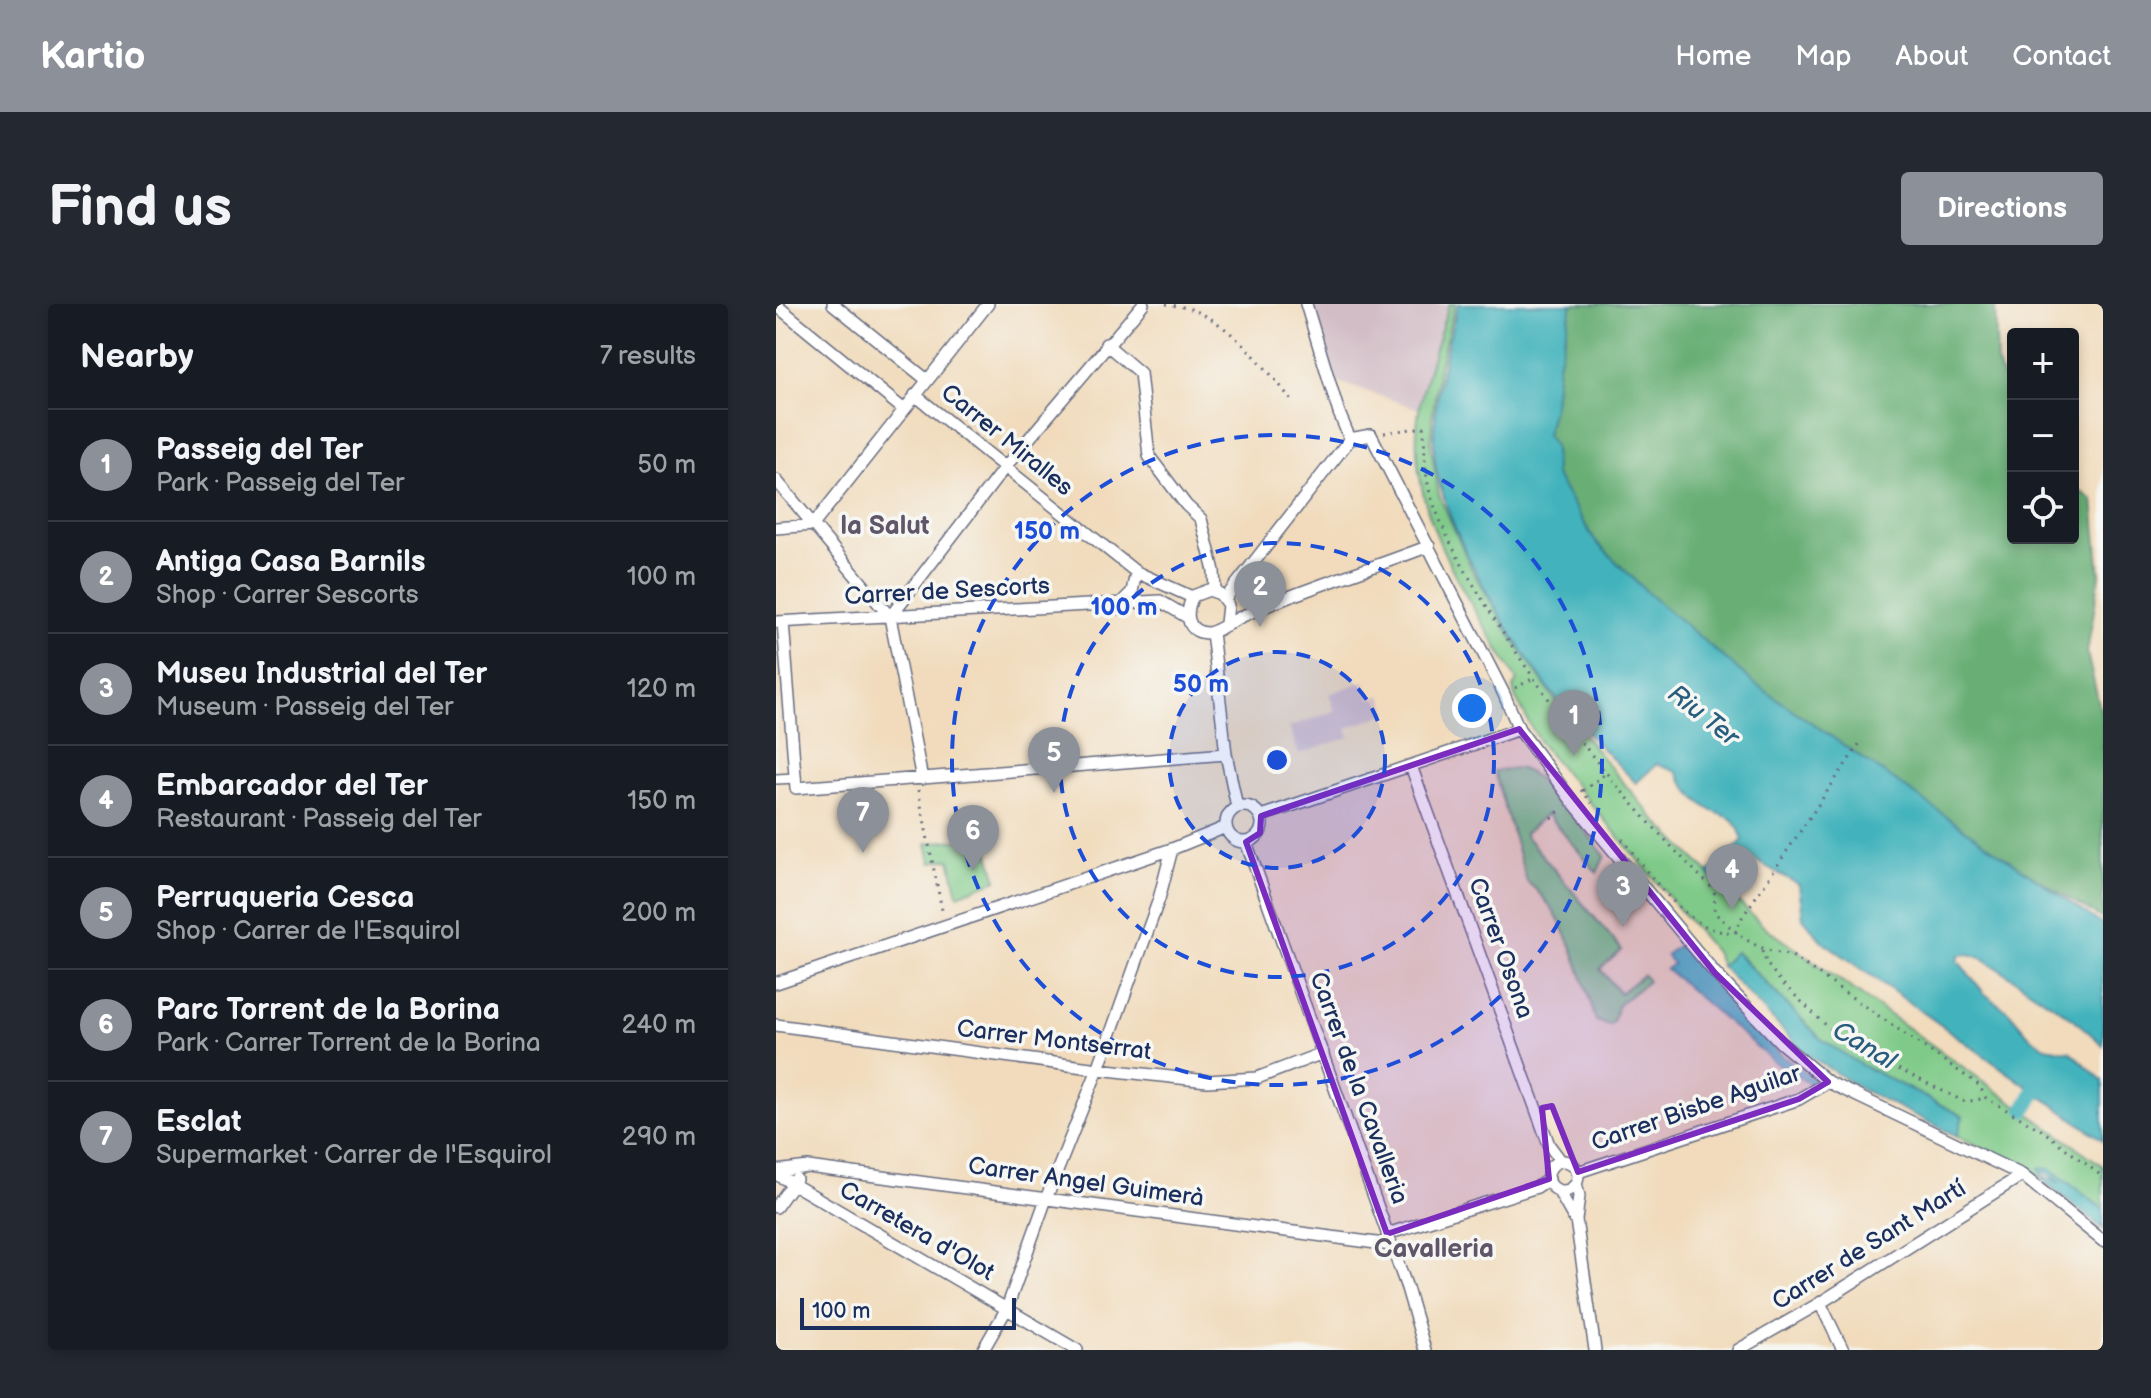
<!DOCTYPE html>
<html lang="en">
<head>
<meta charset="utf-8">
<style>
	body { margin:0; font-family:"Balsamiq Sans",sans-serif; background:#242831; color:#f1f3f6 }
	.controls { position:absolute; right:24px; top:24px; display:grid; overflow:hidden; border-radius:8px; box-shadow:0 4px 12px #0003 }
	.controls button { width:72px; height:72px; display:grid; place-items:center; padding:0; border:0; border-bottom:2px solid #363941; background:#171b24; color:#f1f3f6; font:40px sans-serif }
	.scale { position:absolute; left:24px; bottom:20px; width:216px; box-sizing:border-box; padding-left:8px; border:4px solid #1b2f5e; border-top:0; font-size:22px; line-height:28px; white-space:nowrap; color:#1b2f5e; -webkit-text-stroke:6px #f6f6f2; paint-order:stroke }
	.you { position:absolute; left:696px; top:404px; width:28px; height:28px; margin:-20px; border:6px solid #fff; border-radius:50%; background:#1a73e8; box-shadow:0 0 0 12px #1a73e833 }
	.badge { display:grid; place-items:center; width:52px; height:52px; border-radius:50%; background:#8c9099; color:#fff; font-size:26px; font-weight:700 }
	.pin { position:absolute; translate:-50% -66px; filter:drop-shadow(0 2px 4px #0008) }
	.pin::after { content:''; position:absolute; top:42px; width:28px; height:24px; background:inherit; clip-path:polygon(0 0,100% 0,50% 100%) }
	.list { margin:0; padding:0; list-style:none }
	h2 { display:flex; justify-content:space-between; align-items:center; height:104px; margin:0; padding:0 32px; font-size:34px }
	h2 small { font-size:26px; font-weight:400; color:#9ea1a6 }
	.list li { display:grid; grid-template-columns:52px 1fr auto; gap:24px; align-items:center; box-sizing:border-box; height:112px; padding:0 32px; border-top:2px solid #363941 }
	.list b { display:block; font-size:30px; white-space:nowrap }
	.list p { margin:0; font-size:26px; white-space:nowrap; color:#9ea1a6 }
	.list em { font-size:26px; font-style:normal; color:#9ea1a6 }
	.icon { flex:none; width:44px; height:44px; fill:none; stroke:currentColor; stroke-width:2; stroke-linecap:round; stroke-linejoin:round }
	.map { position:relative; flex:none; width:1327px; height:1046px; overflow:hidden; border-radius:8px }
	header { display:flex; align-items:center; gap:48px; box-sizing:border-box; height:112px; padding:0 40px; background:#8c9099; color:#fff }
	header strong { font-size:38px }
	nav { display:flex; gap:44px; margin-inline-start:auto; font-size:28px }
	.intro { display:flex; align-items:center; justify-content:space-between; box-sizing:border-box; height:192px; padding:0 48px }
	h1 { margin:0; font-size:56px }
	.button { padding:20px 36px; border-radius:8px; background:#8c9099; color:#fff; font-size:28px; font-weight:700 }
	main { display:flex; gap:48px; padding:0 48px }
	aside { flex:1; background:#171b24; border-radius:8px; box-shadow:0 4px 12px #0003 }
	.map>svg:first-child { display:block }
	.industrial { fill:#d2bdc6 }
	.green { fill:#7fca88; stroke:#4d7c73; stroke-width:2 }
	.forest { fill:#67ae74; stroke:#416e69; stroke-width:2 }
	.water { fill:#43b3bc; stroke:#2f718d; stroke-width:2 }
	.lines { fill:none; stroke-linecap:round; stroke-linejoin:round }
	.canal { stroke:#43b3bc; stroke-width:16 }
	.pedestrian-casing { stroke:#666b7f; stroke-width:12 }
	.minor-casing { stroke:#666b7f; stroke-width:14 }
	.path { stroke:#666b7f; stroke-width:3; stroke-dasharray:2 6; stroke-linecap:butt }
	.pedestrian { stroke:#fff; stroke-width:9 }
	.minor { stroke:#fff; stroke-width:11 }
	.marked { fill:#7b2cbf; fill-opacity:0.2; stroke:#7b2cbf; stroke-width:6; stroke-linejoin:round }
	.ring { fill:none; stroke:#1d4ed8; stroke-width:4; stroke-dasharray:14 10 }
	.labels { text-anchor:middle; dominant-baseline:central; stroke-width:7; stroke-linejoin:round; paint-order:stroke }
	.street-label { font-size:24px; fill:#1b2f5e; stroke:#f6f6f2 }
	.neighbourhood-label { font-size:26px; font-weight:bold; fill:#5f566a; stroke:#f6f6f2 }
	.water-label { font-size:26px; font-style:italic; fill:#295d7f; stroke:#f6f6f2 }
	.centre { fill:#1d4ed8; stroke:#f6f6f2; stroke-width:4 }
	.ring-label { font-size:24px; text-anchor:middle; font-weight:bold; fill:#1d4ed8; stroke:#f6f6f2; stroke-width:7; stroke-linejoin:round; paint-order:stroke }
</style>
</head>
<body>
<header>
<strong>Kartio</strong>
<nav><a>Home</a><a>Map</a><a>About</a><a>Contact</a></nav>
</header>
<div class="intro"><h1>Find us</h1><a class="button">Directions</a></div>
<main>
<aside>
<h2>Nearby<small>7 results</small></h2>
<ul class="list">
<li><span class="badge">1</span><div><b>Passeig del Ter</b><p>Park · Passeig del Ter</p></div><em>50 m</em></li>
<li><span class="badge">2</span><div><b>Antiga Casa Barnils</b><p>Shop · Carrer Sescorts</p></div><em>100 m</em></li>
<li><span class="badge">3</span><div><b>Museu Industrial del Ter</b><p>Museum · Passeig del Ter</p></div><em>120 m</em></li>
<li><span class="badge">4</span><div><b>Embarcador del Ter</b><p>Restaurant · Passeig del Ter</p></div><em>150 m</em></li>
<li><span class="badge">5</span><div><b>Perruqueria Cesca</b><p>Shop · Carrer de l'Esquirol</p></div><em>200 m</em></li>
<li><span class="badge">6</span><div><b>Parc Torrent de la Borina</b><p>Park · Carrer Torrent de la Borina</p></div><em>240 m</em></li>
<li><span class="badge">7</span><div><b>Esclat</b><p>Supermarket · Carrer de l'Esquirol</p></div><em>290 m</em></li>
</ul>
</aside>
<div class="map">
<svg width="1327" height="1046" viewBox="0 0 1327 1046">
	<rect width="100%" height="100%" fill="#f6f6f2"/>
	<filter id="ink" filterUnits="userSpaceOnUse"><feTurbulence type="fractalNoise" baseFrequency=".0125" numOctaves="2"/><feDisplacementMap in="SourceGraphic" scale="16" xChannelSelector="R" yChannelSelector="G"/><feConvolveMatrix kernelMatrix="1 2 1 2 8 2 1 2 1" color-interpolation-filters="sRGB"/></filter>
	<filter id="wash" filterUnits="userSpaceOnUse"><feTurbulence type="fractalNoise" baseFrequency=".006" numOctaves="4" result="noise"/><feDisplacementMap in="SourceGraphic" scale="32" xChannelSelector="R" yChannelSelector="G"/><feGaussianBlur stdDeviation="1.8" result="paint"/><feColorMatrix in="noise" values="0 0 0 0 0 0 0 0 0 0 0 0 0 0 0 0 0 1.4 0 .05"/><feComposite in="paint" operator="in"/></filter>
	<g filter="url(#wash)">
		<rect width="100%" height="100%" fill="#f1dbbc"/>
		<path class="industrial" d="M 536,0 L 673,0 L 643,105 L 557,76 Z
			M 589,377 L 595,395 L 606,391 L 612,409 L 571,424 L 574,433 L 523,450 L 513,423 L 559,407 L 553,390 Z"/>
		<path class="green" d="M 673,0 L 679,0 L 663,63 L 656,114 L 655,144 L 663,191 L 696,266 L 737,335 L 782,401 L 879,516 L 986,621 L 1327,862 L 1327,905 L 1274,865 L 1263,865 L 1269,878 L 1247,863 L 1181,832 L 1187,812 L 1085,761 L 1045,735 L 960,648 L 945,662 L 939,648 L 764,439 L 739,393 L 737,385 L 741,376 C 693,296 627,206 643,106 C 649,71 663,35 673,0 Z
			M 741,464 C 772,471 808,527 829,552 L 821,569 L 771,510 L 748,530 L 846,646 L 824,665 L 844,689 L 867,671 L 872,677 L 842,701 L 837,718 L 833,721 L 820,717 C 807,673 789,606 751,578 L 718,467 Z
			M 208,533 L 221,576 L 182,591 L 174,555 L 155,558 L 151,539 Z"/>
		<path class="forest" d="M 796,0 L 1219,0 L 1221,58 L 1237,100 L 1237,234 L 1297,234 L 1297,182 L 1317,196 L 1324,271 L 1311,349 L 1327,417 L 1327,615 L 1239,561 L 978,379 L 875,292 L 819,237 L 779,171 L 778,142 L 770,131 L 778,99 L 782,60 Z"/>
		<path class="water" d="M 682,0 L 796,0 L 782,60 L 778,99 L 770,131 L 778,142 L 779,171 L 819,237 L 875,292 L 978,379 L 1327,621 L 1327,741 L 1299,716 L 1208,655 L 1194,650 L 1184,651 L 1182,657 L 1209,690 L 1233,708 L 1255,734 L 1270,743 L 1295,748 L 1327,777 L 1327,836 L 1045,636 L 1027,614 L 1023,581 L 977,555 L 962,559 L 941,579 L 932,570 L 967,536 C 956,504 949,517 930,503 C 918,494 907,481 901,468 L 881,460 L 860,479 C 835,452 807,427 784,399 C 738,342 661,217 658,144 C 657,95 669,47 682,0 Z
			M 902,641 L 1004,750 L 1040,776 L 1037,782 L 998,758 L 890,665 L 897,660 L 890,651 Z
			M 959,648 L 1045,735 L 1085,761 L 1187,812 L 1181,832 L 1085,785 L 1029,749 L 945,662 Z
			M 1263,864 L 1274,865 L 1327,905 L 1327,925 L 1269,878 L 1265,871 L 1284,879 L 1271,869 L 1265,869 Z"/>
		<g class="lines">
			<path class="canal" d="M 1249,805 L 1259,787 L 1264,767"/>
		</g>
	</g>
	<g filter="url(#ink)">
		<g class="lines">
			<defs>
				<path id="pedestrian" d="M 0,475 L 20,474"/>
				<path id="minor" d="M 57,0 L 151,76
					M 530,0 L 563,109 L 574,135 L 595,131 L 727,388 L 743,425 L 796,497 L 939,669 L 1005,739 L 1052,778 L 1246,871 L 1327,937
					M 0,1 L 127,105
					M 330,40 L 364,69 L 373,152 L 410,201 L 425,215 L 438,267 L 439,287
					M 139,91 L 360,268 L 416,293
					M 0,176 L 114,313 L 146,475
					M 0,224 L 37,221 L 212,0
					M 449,295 L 574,135
					M 345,299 L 356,288 L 360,268
					M 114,313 L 229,163 L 367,0
					M 1,318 L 384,297 L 411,313
					M 7,318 L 20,484 L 450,450
					M 450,319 L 452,301 L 444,290 L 433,286 L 417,292 C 410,306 408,328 431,329 C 440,329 459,315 469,311 C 529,284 592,266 653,242
					M 436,328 L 450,450 L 461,503
					M 635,462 L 773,841 L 785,857
					M450 520a18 18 0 1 1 36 0a18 18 0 1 1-36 0Z
					M 485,512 L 743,425
					M 470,538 L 631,984 L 649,1046
					M 0,679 L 396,545 L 450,523
					M 0,721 L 322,765 L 431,777 L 481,774 L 547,749
					M772 872a15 15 0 1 1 30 0a15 15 0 1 1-30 0Z
					M 0,867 L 32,863 L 615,941
					M 802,868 L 1023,795 L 1052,778
					M 0,870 L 301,1046
					M 800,879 L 803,892 L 800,916 L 819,1046
					M 782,886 L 799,916
					M 0,903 L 20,875
					M 611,930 L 761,883 L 773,875
					M 1044,999 L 1067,1046
					M 207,1046 L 231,1004 L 270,895 L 322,765 L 383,595 L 396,545
					M 962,1046 L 1044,999 L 1246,871"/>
			</defs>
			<use href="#pedestrian" class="pedestrian-casing"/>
			<use href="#minor" class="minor-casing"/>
			<path class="path" d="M 390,0 C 400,2 411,3 420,7 C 455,21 494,68 516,97
				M 608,129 L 648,123 C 649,147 648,173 656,195 C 670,237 695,277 718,314 C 780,413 853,502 936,584 L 939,590 L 938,608 C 968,636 976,644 1016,652 L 1203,781 L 1210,794 L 1267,827 L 1327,873
				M 739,384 L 756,375
				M 142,486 L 167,611
				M 805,486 L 816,499
				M 807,487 L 829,470
				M 775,514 L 786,505
				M 846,535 C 873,568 914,634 960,628 L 965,615 L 1086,436
				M 986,647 L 991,660 L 1005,678 L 1056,727 L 1106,757 L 1189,798 L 1210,794"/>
			<use href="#pedestrian" class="pedestrian"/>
			<use href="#minor" class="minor"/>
		</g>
	</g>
	<path class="marked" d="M 743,425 L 939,669 L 1052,778 L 1023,795 L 802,868 L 776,802 L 766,804 L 773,875 L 611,930 L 470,538 L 484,529 L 485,512 Z"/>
	<circle cx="501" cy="456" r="108" fill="#1d4ed8" fill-opacity=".12"/>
	<g class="ring">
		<circle cx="501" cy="456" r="108"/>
		<circle cx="501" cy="456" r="217"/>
		<circle cx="501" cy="456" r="325"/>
	</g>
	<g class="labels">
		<g class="street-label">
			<text transform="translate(231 136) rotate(39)">Carrer Miralles</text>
			<text transform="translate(171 287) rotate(-3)">Carrer de Sescorts</text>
			<text transform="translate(725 644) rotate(70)">Carrer Osona</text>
			<text transform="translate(278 736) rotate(7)">Carrer Montserrat</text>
			<text transform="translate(583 784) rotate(70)">Carrer de la Cavalleria</text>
			<text transform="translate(920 804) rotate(-19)">Carrer Bisbe Aguilar</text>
			<text transform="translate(310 878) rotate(8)">Carrer Angel Guimerà</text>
			<text transform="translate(141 927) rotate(30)">Carretera d'Olot</text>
			<text transform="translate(1093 941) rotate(-32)">Carrer de Sant Martí</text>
		</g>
		<g class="neighbourhood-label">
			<text x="109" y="222">la Salut</text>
			<text x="658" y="945">Cavalleria</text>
		</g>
		<g class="water-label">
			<text transform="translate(927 412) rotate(38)">Riu Ter</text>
			<text transform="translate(1088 742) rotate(31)">Canal</text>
		</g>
	</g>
	<circle cx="501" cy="456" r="12" class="centre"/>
	<g class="ring-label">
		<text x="271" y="235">150 m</text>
		<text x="348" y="311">100 m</text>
		<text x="425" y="388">50 m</text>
	</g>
</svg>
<div class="controls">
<button>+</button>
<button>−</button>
<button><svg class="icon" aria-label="locate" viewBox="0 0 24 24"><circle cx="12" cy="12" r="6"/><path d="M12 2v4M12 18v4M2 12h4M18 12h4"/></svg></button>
</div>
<div class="scale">100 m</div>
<div class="you"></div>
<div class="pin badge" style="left:798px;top:452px">1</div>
<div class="pin badge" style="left:484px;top:323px">2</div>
<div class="pin badge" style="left:847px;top:623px">3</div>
<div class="pin badge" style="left:956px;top:606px">4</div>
<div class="pin badge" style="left:278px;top:489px">5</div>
<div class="pin badge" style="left:197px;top:567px">6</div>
<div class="pin badge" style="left:87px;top:549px">7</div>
</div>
</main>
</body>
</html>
